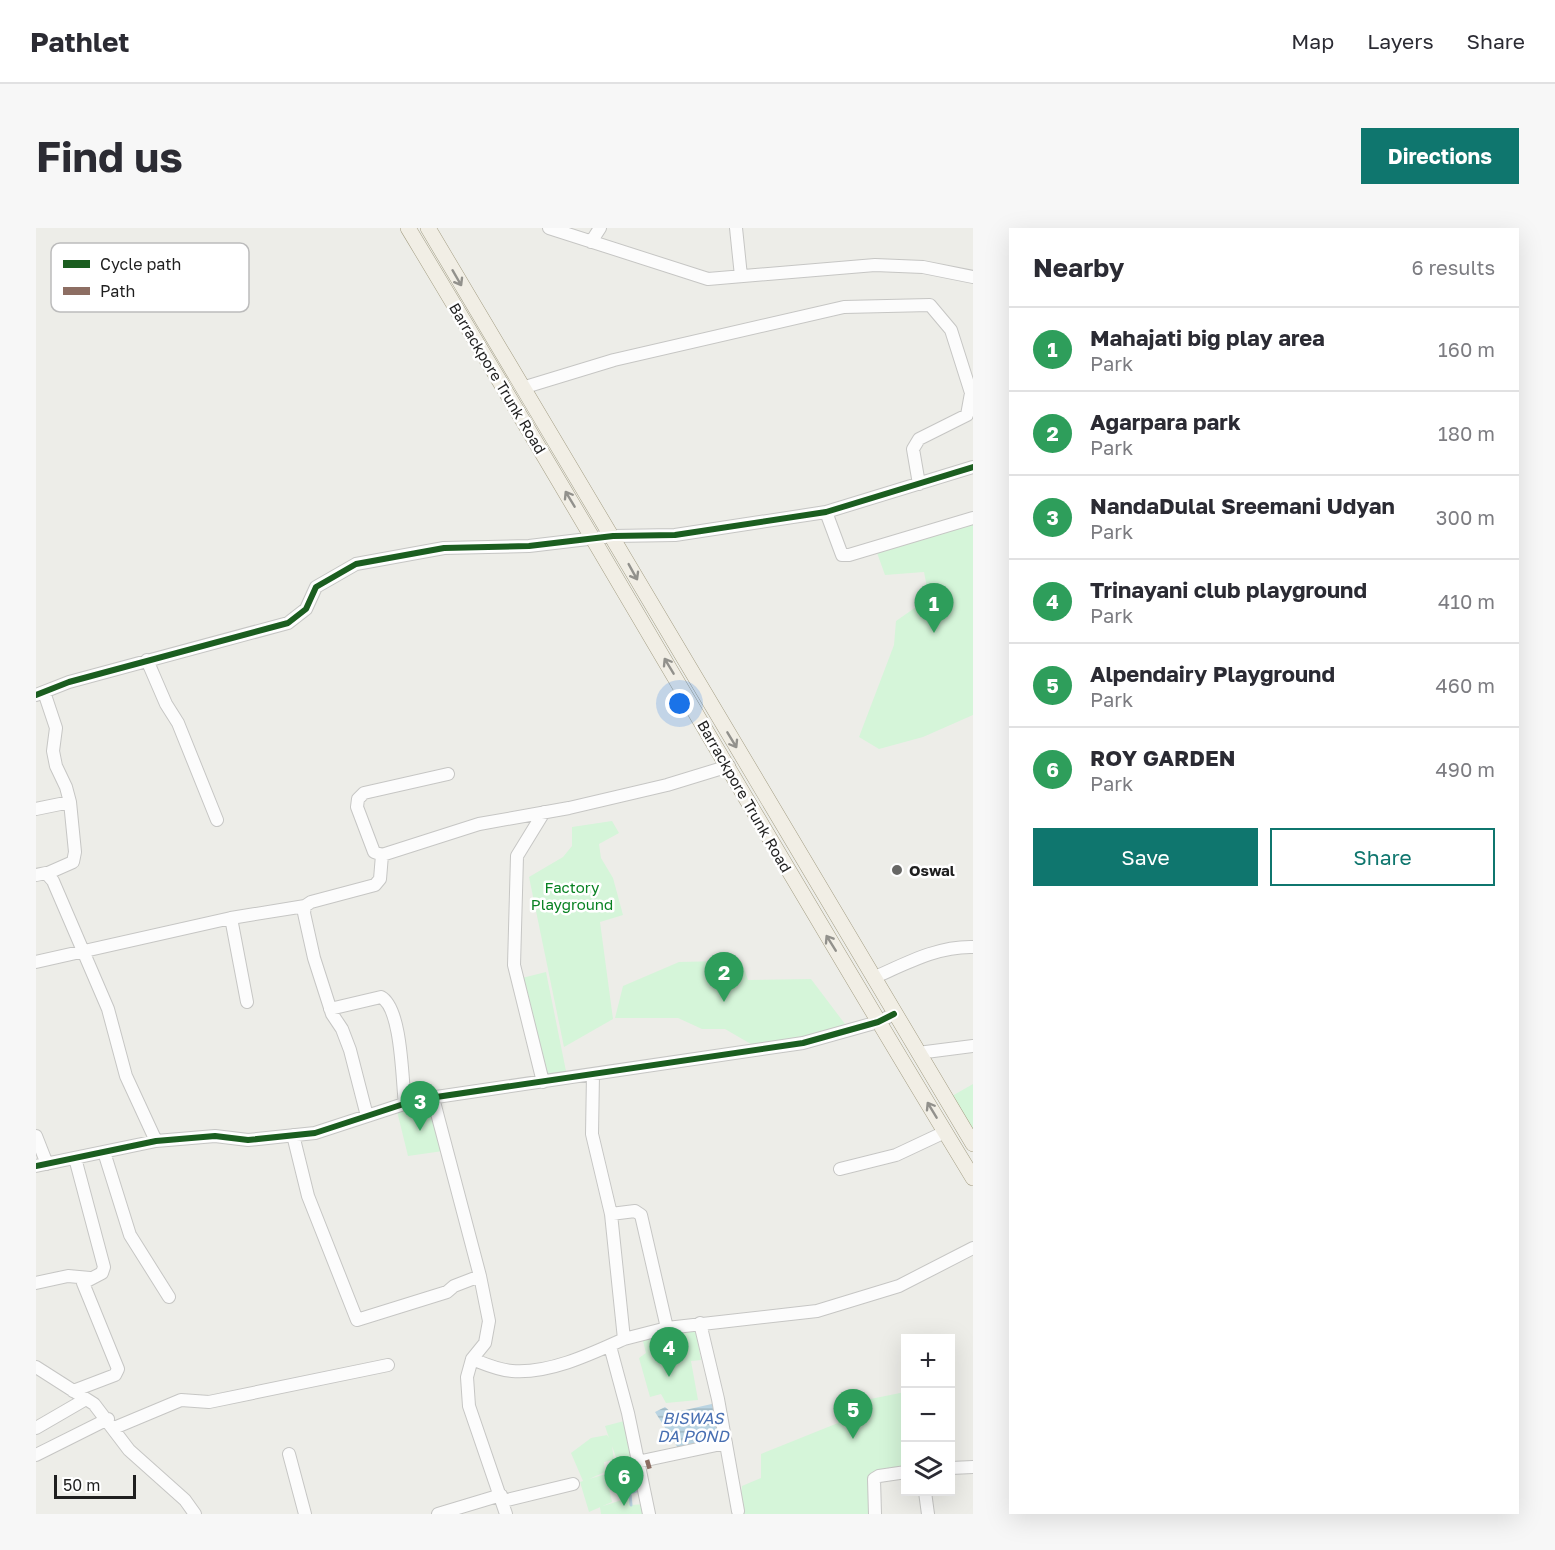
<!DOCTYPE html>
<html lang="en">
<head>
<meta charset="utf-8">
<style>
	body { margin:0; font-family:"Golos Text",sans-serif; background:#f7f7f7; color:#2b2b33 }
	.controls { position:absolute; right:18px; bottom:18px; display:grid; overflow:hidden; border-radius:0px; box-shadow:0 6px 24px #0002 }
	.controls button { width:54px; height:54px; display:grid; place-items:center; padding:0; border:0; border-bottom:2px solid #e1e1e2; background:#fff; color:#2b2b33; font:30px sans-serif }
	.scale { position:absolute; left:18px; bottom:15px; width:82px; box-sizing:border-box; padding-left:6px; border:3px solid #1f1f1f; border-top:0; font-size:16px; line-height:21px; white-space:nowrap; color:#1f1f1f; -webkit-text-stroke:4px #fff; paint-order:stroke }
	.you { position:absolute; left:644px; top:476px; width:21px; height:21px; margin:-15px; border:4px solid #fff; border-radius:50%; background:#1a73e8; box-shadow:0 0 0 9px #1a73e833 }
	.badge { display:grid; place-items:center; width:39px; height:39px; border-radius:50%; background:#0f766e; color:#fff; font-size:20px; font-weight:700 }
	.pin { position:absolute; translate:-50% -50px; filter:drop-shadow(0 2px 3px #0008) }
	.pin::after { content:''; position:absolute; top:32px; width:21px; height:18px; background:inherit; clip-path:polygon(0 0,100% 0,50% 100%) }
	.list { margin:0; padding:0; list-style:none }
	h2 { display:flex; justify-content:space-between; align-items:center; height:78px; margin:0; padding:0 24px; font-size:26px }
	h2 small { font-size:20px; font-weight:400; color:#7c7c81 }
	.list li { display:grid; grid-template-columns:39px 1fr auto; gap:18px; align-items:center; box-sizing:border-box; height:84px; padding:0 24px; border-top:2px solid #e1e1e2 }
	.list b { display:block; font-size:22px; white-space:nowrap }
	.list p { margin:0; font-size:20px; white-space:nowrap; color:#7c7c81 }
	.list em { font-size:20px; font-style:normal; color:#7c7c81 }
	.actions { display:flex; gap:12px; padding:18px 24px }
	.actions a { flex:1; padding:14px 0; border:2px solid #0f766e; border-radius:0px; text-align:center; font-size:21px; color:#0f766e }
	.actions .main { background:#0f766e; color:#fff }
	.icon { flex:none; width:33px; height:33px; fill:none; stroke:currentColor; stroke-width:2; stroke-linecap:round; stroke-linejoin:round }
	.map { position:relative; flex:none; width:937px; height:1286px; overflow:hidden; border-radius:0px }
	header { display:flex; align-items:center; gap:36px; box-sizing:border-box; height:84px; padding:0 30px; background:#fff; border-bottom:2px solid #e1e1e2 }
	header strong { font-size:28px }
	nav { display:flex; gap:33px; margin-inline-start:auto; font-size:21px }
	.intro { display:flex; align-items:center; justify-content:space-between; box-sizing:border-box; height:144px; padding:0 36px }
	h1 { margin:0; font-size:42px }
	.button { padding:15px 27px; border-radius:0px; background:#0f766e; color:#fff; font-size:21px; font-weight:700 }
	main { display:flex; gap:36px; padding:0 36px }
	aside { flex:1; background:#fff; border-radius:0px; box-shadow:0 6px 24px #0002 }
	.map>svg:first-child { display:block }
	.park { fill:#d5f5d9 }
	.water { fill:url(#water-rules) }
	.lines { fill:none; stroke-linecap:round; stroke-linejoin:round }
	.stream { stroke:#bad4e2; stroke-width:3 }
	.minor-casing { stroke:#c6c6c4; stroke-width:14 }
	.major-casing { stroke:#a49e84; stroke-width:16 }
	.minor { stroke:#fcfcfc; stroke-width:12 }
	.major { stroke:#f1eee5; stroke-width:15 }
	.quiet { stroke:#8d6e63; stroke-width:4.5; stroke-dasharray:9 4.5; stroke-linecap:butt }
	.cycleway-casing { stroke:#fff; stroke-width:10 }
	.cycleway { stroke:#1b5e20; stroke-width:6 }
	.oneway { stroke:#92918c }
	.poi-dot { fill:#676765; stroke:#fff; stroke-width:2 }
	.labels { text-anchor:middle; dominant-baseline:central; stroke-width:5; stroke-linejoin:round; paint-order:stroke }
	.street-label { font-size:15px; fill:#1f1f1f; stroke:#fff }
	.poi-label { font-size:15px; font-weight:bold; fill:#1f1f1f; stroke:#fff; text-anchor:start }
	.park-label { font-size:15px; fill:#088222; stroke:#fff }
	.water-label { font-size:16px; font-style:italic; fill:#486fb2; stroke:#fff }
	.key { fill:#fff; stroke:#bcbcbc; stroke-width:1.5 }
	.key-label { font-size:16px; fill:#1f1f1f }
</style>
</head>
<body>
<header>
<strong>Pathlet</strong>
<nav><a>Map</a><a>Layers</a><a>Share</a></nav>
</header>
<div class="intro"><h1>Find us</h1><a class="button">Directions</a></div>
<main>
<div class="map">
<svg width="937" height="1286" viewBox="0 0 937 1286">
	<defs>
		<pattern id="water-rules" width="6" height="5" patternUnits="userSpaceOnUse" patternTransform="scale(1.5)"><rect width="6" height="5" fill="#bad4e2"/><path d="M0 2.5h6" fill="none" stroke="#9fb6c1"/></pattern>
	</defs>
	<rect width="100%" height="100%" fill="#edede8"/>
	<path class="park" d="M 937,293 L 937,487 L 887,509 L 843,521 L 823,509 L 858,417 L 860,393 L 893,370 L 888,344 L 849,347 L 840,322 Z
		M 576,593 L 583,605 L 563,616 L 565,630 L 577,650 L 587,687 L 564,694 L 577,791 L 528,819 L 493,649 L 527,629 L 536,618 L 536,599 Z
		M 686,733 L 706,734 L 712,752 L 775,751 L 809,796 L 765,811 L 720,819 L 689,801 L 666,801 L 642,790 L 579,790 L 587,758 L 643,734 Z
		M 510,744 L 531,848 L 507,853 L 486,750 Z
		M 937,856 L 937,901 L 916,868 Z
		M 396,878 L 407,923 L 372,928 L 361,883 Z
		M 659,1099 L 665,1132 L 655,1133 L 662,1172 L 630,1175 L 625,1166 L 614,1169 L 603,1130 L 610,1125 L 606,1109 Z
		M 869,1164 L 869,1242 L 836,1246 L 839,1286 L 703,1286 L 706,1258 L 725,1250 L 725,1226 L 802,1195 L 800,1178 Z
		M 592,1192 L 602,1242 L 589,1245 L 587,1231 L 581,1232 L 576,1218 L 578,1232 L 568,1234 L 569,1244 L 553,1251 L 570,1246 L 576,1274 L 553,1284 L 544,1254 L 547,1253 L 535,1225 L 555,1210 L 571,1207 L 573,1210 L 569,1198 Z
		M 592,1270 L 595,1277 L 609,1276 L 611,1286 L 565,1286 L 564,1279 Z"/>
	<path class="water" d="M 680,1175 L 687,1213 L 642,1220 L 619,1184 L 629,1179 L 636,1185 Z"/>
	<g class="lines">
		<path class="stream" d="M 595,1277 L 594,1265 L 606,1261"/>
		<defs>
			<path id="minor" d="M 513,0 L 672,51 L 839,37 L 887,39 L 937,49
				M 700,0 L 705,48
				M 555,14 L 564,0
				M 486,160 L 578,132 L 808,79 L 894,77 L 915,102 L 935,165 L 931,187 L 883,211 L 877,221 L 883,256
				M 790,284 L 806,327 L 813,327 L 937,290
				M 111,432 L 130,476 L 142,495 L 181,592
				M 8,464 L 20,500 L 17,523 L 20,538 L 30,559 L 34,574 L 39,624 L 37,634 L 12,645
				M 0,467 L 33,454 L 252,395 L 270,381 L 280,359 L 320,336 L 408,320 L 493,318 L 577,308 L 639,307 L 790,284 L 937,239
				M 412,546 L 328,565 L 322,571 L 321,579 L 338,624 L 346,627 L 443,596 L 533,580 L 631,557 L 693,538
				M 0,581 L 34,574
				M 0,647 L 10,645 L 17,653 L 72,781 L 90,848 L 120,913
				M 195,690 L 211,774
				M 0,734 L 195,690 L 269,678
				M 837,750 C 869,736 901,718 937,719
				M 294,781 L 345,769 C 366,780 366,853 369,876
				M 882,825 L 937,818
				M 507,854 L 478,737 L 481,628 L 508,584
				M 397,870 L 444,1048 L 453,1093 L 449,1115 L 436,1131 L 431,1149 L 433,1178 L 470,1286
				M 331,888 L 314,822 L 306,801 L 296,786 L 278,730 L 268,685 L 269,678 L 275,674 L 339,657 L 344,651 L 346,627
				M 257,907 L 272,968 L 321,1092 L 411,1064 L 418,1058 L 444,1048
				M 0,908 L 11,936
				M 68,924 L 94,1007 L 133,1069
				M 0,938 L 120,913 L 179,908 L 212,912 L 279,905 L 380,872 L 767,815 L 842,794 L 858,786
				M 804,941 L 860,927 L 909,904
				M 575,986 L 599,983 L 605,987 L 631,1100
				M 0,1055 L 32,1048 L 54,1050
				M 664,1095 L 682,1171 L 702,1283
				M 588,1111 L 631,1100 L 781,1083 L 863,1058 L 937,1020
				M 574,1118 L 592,1185 L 613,1286
				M 436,1131 C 449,1136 462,1142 476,1143 C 513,1146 555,1126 588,1111 L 575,986 L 556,906 L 557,846
				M 0,1139 L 58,1176 L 93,1222 L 149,1272 L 159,1286
				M 37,1163 L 79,1147 L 82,1141 L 47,1055 L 66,1045 L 68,1039 L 39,930
				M 0,1200 L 50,1171
				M 78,1200 L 145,1172 L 173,1174 L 352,1137
				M 253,1226 L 269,1286
				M 0,1227 L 72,1191
				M 601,1234 L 690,1215
				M 915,1240 L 937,1239
				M 889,1264 L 892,1286
				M 467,1273 L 537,1256
				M 402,1286 L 465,1267
				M 839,1286 L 838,1251 L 843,1248 L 870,1244"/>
			<path id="major" d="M 372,0 C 562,315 745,635 937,950
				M 392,0 L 937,916"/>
		</defs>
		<use href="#minor" class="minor-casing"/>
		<use href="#major" class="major-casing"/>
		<use href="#minor" class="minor"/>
		<use href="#major" class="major"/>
		<path class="quiet" d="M 611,1232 L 614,1242
			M 590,1246 L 603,1243"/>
		<defs>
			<path id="cycleway" d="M 0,467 L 33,454 L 252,395 L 270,381 L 280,359 L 320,336 L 408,320 L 493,318 L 577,308 L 639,307 L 790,284 L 937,239
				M 0,938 L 120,913 L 179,908 L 212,912 L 279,905 L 380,872 L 767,815 L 842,794 L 858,786"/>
		</defs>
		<use href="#cycleway" class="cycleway-casing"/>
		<use href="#cycleway" class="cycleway"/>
	</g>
	<defs><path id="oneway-shaft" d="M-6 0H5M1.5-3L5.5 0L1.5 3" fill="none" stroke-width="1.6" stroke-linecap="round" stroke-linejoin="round" transform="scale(1.5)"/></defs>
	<g class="oneway">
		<use href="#oneway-shaft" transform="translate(421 50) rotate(60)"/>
		<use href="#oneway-shaft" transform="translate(534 271) rotate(-121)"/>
		<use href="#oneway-shaft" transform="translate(597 344) rotate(61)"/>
		<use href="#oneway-shaft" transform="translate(633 438) rotate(-121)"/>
		<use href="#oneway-shaft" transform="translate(696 512) rotate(59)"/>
		<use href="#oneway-shaft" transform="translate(795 715) rotate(-122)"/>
		<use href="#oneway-shaft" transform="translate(896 882) rotate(-121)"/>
	</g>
	<circle class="poi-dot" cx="861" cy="642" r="6"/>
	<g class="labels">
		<g class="street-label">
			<text transform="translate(462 150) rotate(59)">Barrackpore Trunk Road</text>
			<text transform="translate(709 568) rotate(60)">Barrackpore Trunk Road</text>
		</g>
		<g class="poi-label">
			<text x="873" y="642">Oswal</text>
		</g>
		<g class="park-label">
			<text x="536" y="659">Factory<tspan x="536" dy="17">Playground</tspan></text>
		</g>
		<g class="water-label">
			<text x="657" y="1190">BISWAS<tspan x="657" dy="18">DA POND</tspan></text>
		</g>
	</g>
	<rect x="15" y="15" width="198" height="69" rx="9" class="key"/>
	<rect x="27" y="32" width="27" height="8" fill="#1b5e20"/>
	<rect x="27" y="59" width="27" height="8" fill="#8d6e63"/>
	<g class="key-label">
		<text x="64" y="42">Cycle path</text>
		<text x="64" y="69">Path</text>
	</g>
</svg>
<div class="controls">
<button>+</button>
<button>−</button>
<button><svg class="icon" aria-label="layers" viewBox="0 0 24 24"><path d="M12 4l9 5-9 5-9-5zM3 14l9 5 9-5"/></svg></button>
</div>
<div class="scale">50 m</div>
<div class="you"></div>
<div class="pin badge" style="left:898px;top:405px;background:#2e9e5b">1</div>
<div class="pin badge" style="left:688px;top:774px;background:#2e9e5b">2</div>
<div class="pin badge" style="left:384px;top:903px;background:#2e9e5b">3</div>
<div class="pin badge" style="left:633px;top:1149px;background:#2e9e5b">4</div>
<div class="pin badge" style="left:817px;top:1211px;background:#2e9e5b">5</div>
<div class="pin badge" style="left:588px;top:1278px;background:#2e9e5b">6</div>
</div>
<aside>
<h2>Nearby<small>6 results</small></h2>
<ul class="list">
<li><span class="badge" style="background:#2e9e5b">1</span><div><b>Mahajati big play area</b><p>Park</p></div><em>160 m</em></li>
<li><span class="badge" style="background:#2e9e5b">2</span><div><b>Agarpara park</b><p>Park</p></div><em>180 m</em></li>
<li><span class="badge" style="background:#2e9e5b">3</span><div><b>NandaDulal Sreemani Udyan</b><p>Park</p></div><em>300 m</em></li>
<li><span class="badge" style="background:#2e9e5b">4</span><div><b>Trinayani club playground</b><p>Park</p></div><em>410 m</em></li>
<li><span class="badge" style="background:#2e9e5b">5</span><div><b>Alpendairy Playground</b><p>Park</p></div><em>460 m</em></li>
<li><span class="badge" style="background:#2e9e5b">6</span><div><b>ROY GARDEN</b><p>Park</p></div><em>490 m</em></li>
</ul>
<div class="actions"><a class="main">Save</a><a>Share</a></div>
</aside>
</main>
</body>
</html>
